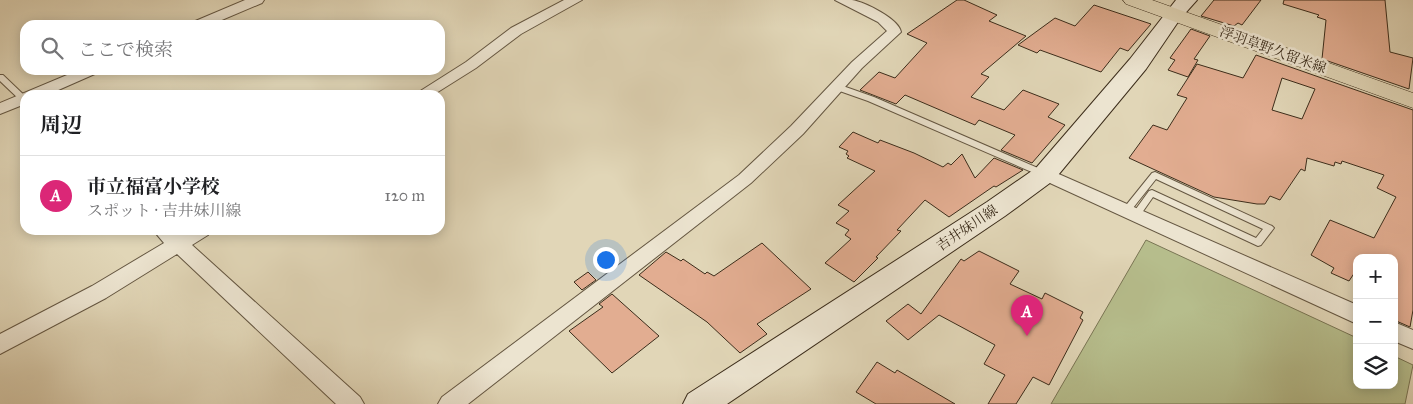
<!DOCTYPE html>
<html lang="ja">
<head>
<meta charset="utf-8">
<style>
	body { margin:0; font-family:"IM FELL Great Primer","Noto Serif JP",serif; background:#f2f2f2; color:#202124 }
	.controls { position:absolute; right:15px; bottom:15px; display:grid; overflow:hidden; border-radius:10px; box-shadow:0 2px 12px #0003 }
	.controls button { width:45px; height:45px; display:grid; place-items:center; padding:0; border:0; border-bottom:1px solid #e0e0e0; background:#fff; color:#202124; font:25px sans-serif }
	.you { position:absolute; left:605px; top:259px; width:18px; height:18px; margin:-12px; border:4px solid #fff; border-radius:50%; background:#1a73e8; box-shadow:0 0 0 8px #1a73e833 }
	.badge { display:grid; place-items:center; width:32px; height:32px; border-radius:50%; background:#db2777; color:#fff; font-size:16px; font-weight:700 }
	.pin { position:absolute; translate:-50% -41px; filter:drop-shadow(0 1px 2px #0008) }
	.pin::after { content:''; position:absolute; top:26px; width:18px; height:15px; background:inherit; clip-path:polygon(0 0,100% 0,50% 100%) }
	.list { margin:0; padding:0; list-style:none }
	h2 { display:flex; justify-content:space-between; align-items:center; height:65px; margin:0; padding:0 20px; font-size:21px }
	h2 small { font-size:16px; font-weight:400; color:#757577 }
	.list li { display:grid; grid-template-columns:32px 1fr auto; gap:15px; align-items:center; box-sizing:border-box; height:80px; padding:0 20px; border-top:1px solid #e0e0e0 }
	.list b { display:block; font-size:19px; white-space:nowrap }
	.list p { margin:0; font-size:16px; white-space:nowrap; color:#757577 }
	.list em { font-size:16px; font-style:normal; color:#757577 }
	.icon { flex:none; width:28px; height:28px; fill:none; stroke:currentColor; stroke-width:2; stroke-linecap:round; stroke-linejoin:round }
	.map { position:relative; flex:none; width:1413px; height:404px; overflow:hidden }
	.search { position:absolute; background:#fff; box-shadow:0 2px 12px #0003; left:20px; top:20px; width:425px; height:55px; display:flex; align-items:center; gap:12px; box-sizing:border-box; padding:0 18px; border-radius:15px; color:#757577; font-size:19px }
	.panel { position:absolute; background:#fff; box-shadow:0 2px 12px #0003; left:20px; top:90px; width:425px; height:145px; border-radius:15px }
	.map>svg:first-child { display:block }
	.green { fill:#b6bd8c; stroke:#797554 }
	.building { fill:#e2ad91; stroke:#3c2d1b; fill-rule:evenodd }
	.lines { fill:none; stroke-linecap:round; stroke-linejoin:round }
	.service-casing { stroke:#655742; stroke-width:2 }
	.minor-casing { stroke:#655742; stroke-width:2 }
	.secondary-casing { stroke:#3c2d1b; stroke-width:2 }
	.primary-casing { stroke:#3c2d1b; stroke-width:1 }
	.service { fill:#ece4d0; fill-rule:evenodd }
	.minor { fill:#ece4d0; fill-rule:evenodd }
	.secondary { fill:#ece4d0; fill-rule:evenodd }
	.primary { fill:#e1d6b7; fill-rule:evenodd }
	.labels { text-anchor:middle; dominant-baseline:central; stroke-width:5; stroke-linejoin:round; paint-order:stroke }
	.street-label { font-size:14px; fill:#3c2d1b; stroke:#ece4d0 }
</style>
</head>
<body>
<div class="map">
<svg width="1413" height="404" viewBox="0 0 1413 404">
	<rect width="100%" height="100%" fill="#e1d6b7"/>
	<filter id="stains"><feTurbulence type="fractalNoise" baseFrequency=".004" numOctaves="4"/><feColorMatrix values="0 0 0 0 .2 0 0 0 0 .09 0 0 0 0 .02 0 0 0 .5 -.17"/></filter>
	<radialGradient id="worn" r=".72"><stop offset=".6" stop-color="#630" stop-opacity="0"/><stop offset="1" stop-color="#630" stop-opacity=".3"/></radialGradient>
	<path class="green" d="M 1146,240 L 1357,338 L 1357,385 L 1394,385 L 1394,356 L 1413,365 L 1405,404 L 1051,404 Z"/>
	<path class="building" d="M 957,0 L 964,0 L 997,15 L 989,21 L 1026,36 L 981,74 L 989,77 L 971,97 L 1004,110 L 1023,90 L 1059,104 L 1048,117 L 1065,125 L 1032,163 L 1001,150 L 1015,135 L 979,120 L 975,125 L 905,95 L 896,104 L 860,90 L 879,72 L 895,78 L 927,43 L 907,34 Z
		M 1214,0 L 1261,0 L 1242,25 L 1238,23 L 1234,26 L 1201,16 Z
		M 1284,0 L 1385,0 L 1390,52 L 1413,58 L 1409,89 L 1322,59 L 1326,20 L 1317,17 L 1319,15 L 1283,4 Z
		M 1094,5 L 1151,24 L 1128,51 L 1120,48 L 1101,72 L 1040,50 L 1037,53 L 1018,45 L 1055,18 L 1075,26 Z
		M 1191,29 L 1210,36 L 1194,59 L 1198,60 L 1188,77 L 1168,70 L 1175,60 L 1170,58 Z
		M 1256,55 L 1413,110 L 1413,310 L 1410,327 L 1394,320 L 1394,258 L 1357,258 L 1357,269 L 1349,281 L 1331,273 L 1334,268 L 1311,255 L 1330,220 L 1374,238 L 1396,197 L 1377,188 L 1384,175 L 1342,161 L 1341,164 L 1335,162 L 1334,166 L 1307,158 L 1305,171 L 1301,169 L 1280,200 L 1270,196 L 1265,204 L 1257,204 L 1214,197 L 1129,158 L 1153,125 L 1167,130 L 1187,98 L 1177,95 L 1197,64 L 1243,78 ZM 1282,78 L 1315,89 L 1302,119 L 1272,110 Z
		M 853,132 L 878,143 L 880,140 L 914,153 L 943,167 L 948,163 L 951,165 L 962,154 L 975,178 L 994,158 L 1023,170 L 996,187 L 994,186 L 949,217 L 925,200 L 897,230 L 901,231 L 876,257 L 878,258 L 854,282 L 825,263 L 851,239 L 845,235 L 849,230 L 836,223 L 849,211 L 838,205 L 875,171 L 847,158 L 849,156 L 846,154 L 848,151 L 839,147 Z
		M 762,243 L 811,289 L 757,324 L 767,334 L 740,353 L 707,322 L 639,275 L 666,252 L 681,261 L 683,259 L 705,274 L 707,272 L 714,276 Z
		M 979,251 L 1019,271 L 1010,284 L 1042,299 L 1045,293 L 1083,312 L 1080,318 L 1083,320 L 1049,385 L 1033,377 L 1016,404 L 988,404 L 1005,375 L 984,364 L 995,345 L 939,315 L 908,340 L 886,321 L 908,304 L 921,314 L 961,259 L 964,261 Z
		M 588,272 L 596,280 L 582,290 L 574,282 Z
		M 612,294 L 659,336 L 612,373 L 569,331 L 603,307 L 599,304 Z
		M 877,362 L 895,373 L 897,370 L 955,404 L 876,404 L 856,392 Z"/>
	<g class="lines">
		<defs>
			<path id="service" d="M 0,75 L 3,75 L 25,96 L 25,101 L 21,101 L 0,81 Z
				M 834,85 L 840,85 L 874,97 L 1047,172 L 1048,174 L 1044,177 L 1041,176 L 868,101 L 834,89 Z
				M 1155,172 L 1272,226 L 1274,228 L 1261,245 L 1258,246 L 1153,197 L 1139,217 L 1133,217 L 1132,215 L 1133,213 L 1149,191 L 1152,190 L 1256,238 L 1263,229 L 1156,179 L 1129,213 L 1123,213 L 1122,211 L 1123,209 L 1152,173 Z"/>
			<path id="minor" d="M 245,0 L 264,0 L 262,3 L 210,25 L 191,25 L 193,22 Z
				M 564,0 L 582,0 L 521,34 L 476,68 L 433,95 L 414,95 L 466,62 L 511,28 Z
				M 835,0 C 840,0 846,0 852,0 C 865,2 899,19 901,32 L 862,68 L 803,134 L 751,183 L 468,404 L 438,404 L 442,397 L 739,175 L 791,126 L 852,62 L 887,31 L 878,22 Z
				M 79,70 L 100,70 L 97,73 L 47,95 L 25,95 L 25,104 L 0,114 L 0,103 Z
				M 1045,168 L 1357,305 L 1357,324 L 1039,178 L 1036,174 L 1039,170 Z
				M 153,230 L 175,230 L 180,234 L 186,230 L 211,230 L 208,235 L 192,245 L 360,397 L 364,404 L 336,404 L 177,254 L 106,298 L 0,354 L 0,334 L 92,286 L 164,243 Z
				M 1394,322 L 1413,330 L 1413,349 L 1394,341 Z"/>
			<path id="secondary" d="M 1176,0 L 1197,0 L 1180,19 L 1146,69 L 1054,180 L 1005,216 L 727,404 L 683,404 L 688,394 L 987,202 L 1036,168 L 1130,59 Z"/>
			<path id="primary" d="M 1123,0 L 1152,0 L 1413,93 L 1413,108 L 1126,4 Z"/>
		</defs>
		<use href="#service" class="service-casing"/>
		<use href="#minor" class="minor-casing"/>
		<use href="#secondary" class="secondary-casing"/>
		<use href="#primary" class="primary-casing"/>
		<use href="#service" class="service"/>
		<use href="#minor" class="minor"/>
		<use href="#secondary" class="secondary"/>
		<use href="#primary" class="primary"/>
	</g>
	<g class="labels">
		<g class="street-label">
			<text transform="translate(1273 50) rotate(20)">浮羽草野久留米線</text>
			<text transform="translate(967 228) rotate(-34)">吉井妹川線</text>
		</g>
	</g>
	<rect width="100%" height="100%" filter="url(#stains)"/>
	<rect width="100%" height="100%" fill="url(#worn)"/>
</svg>
<div class="controls">
<button>+</button>
<button>−</button>
<button><svg class="icon" aria-label="layers" viewBox="0 0 24 24"><path d="M12 4l9 5-9 5-9-5zM3 14l9 5 9-5"/></svg></button>
</div>
<div class="you"></div>
<div class="pin badge" style="left:1027px;top:336px">A</div>
<div class="search"><svg class="icon" aria-label="search" viewBox="0 0 24 24"><circle cx="10" cy="10" r="6"/><path d="M15 15l6 6"/></svg>ここで検索</div>
<section class="panel">
<h2>周辺<small></small></h2>
<ul class="list">
<li><span class="badge">A</span><div><b>市立福富小学校</b><p>スポット · 吉井妹川線</p></div><em>120 m</em></li>
</ul>
</section>
</div>
</body>
</html>
